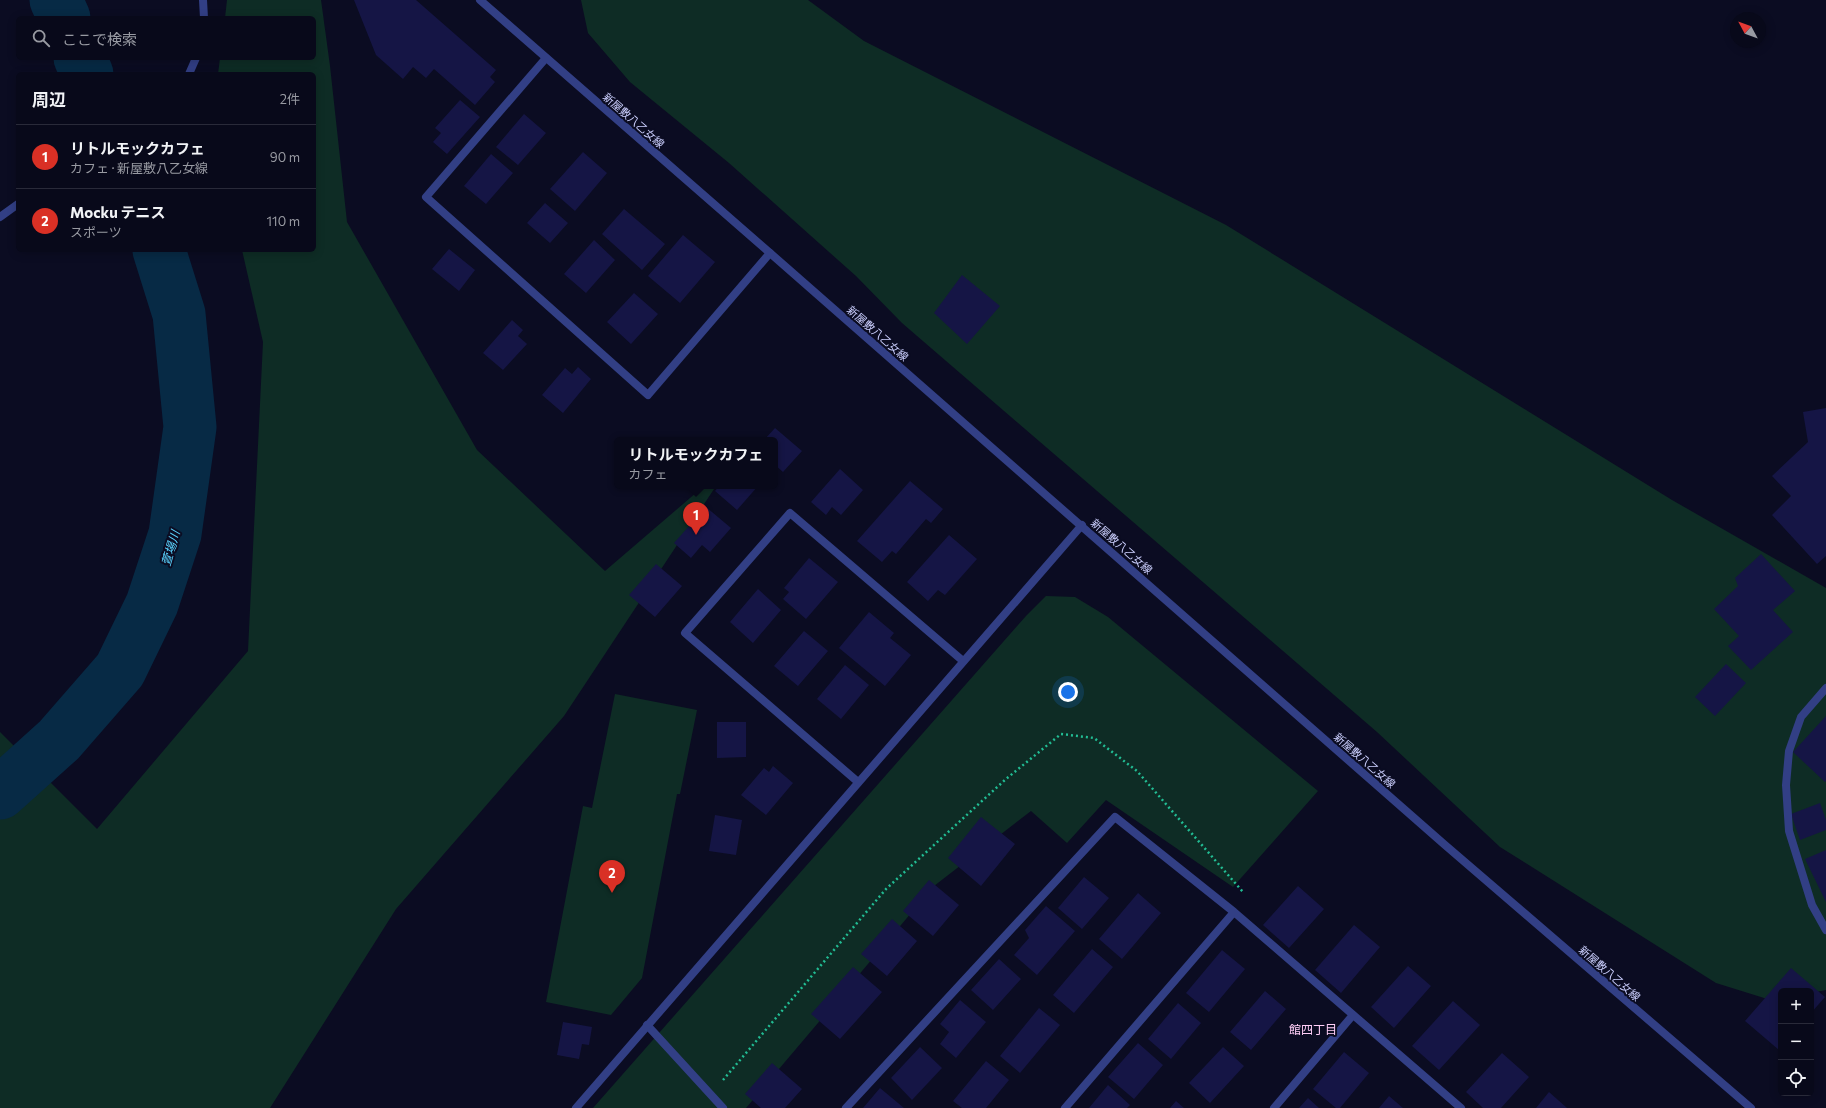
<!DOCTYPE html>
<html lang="ja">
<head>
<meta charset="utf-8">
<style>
	body { margin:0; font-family:Commissioner,"Noto Sans JP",sans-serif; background:#111223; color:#f1f3f6 }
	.controls { position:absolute; right:12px; bottom:12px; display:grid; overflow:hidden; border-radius:6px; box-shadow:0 2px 10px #0003 }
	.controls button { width:36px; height:36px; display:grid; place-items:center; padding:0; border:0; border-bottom:1px solid #292a39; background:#08091a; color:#f1f3f6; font:20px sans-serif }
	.compass { position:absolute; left:1730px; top:12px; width:36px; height:36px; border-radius:50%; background:#08091a; box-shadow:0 2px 10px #0003; rotate:311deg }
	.you { position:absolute; left:1068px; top:692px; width:14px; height:14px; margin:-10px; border:3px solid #fff; border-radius:50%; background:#1a73e8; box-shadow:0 0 0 6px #1a73e833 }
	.badge { display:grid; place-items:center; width:26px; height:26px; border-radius:50%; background:#d93025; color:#fff; font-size:13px; font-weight:700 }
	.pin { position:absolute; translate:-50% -33px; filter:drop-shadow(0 1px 2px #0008) }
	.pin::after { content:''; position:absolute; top:21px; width:14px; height:12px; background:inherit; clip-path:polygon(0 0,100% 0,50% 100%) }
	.popup { position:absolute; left:614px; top:437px; width:164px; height:52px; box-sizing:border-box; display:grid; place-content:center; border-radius:6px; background:#08091a; filter:drop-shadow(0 1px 3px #0005); font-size:13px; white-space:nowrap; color:#989aa2 }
	.popup b { font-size:15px; color:#f1f3f6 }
	.popup::after { content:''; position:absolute; left:50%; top:100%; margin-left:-8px; border:8px solid transparent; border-top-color:#08091a }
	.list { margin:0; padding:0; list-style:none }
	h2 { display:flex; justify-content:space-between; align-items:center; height:52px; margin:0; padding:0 16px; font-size:17px }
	h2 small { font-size:13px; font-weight:400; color:#989aa2 }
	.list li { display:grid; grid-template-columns:26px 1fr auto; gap:12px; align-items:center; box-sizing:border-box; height:64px; padding:0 16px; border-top:1px solid #292a39 }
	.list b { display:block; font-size:15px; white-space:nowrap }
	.list p { margin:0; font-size:13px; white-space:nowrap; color:#989aa2 }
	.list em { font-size:13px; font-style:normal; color:#989aa2 }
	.icon { flex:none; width:22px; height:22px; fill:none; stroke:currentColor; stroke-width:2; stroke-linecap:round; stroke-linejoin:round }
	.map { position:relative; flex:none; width:1826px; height:1108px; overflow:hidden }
	.search { position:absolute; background:#08091a; box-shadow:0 2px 10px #0003; left:16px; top:16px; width:300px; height:44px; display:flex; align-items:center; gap:10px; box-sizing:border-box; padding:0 14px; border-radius:6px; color:#989aa2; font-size:15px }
	.panel { position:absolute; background:#08091a; box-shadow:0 2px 10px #0003; left:16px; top:72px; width:300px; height:180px; border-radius:6px }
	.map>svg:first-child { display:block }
	.green { fill:#0e2c25 }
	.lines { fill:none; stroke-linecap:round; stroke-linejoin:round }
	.river { stroke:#072a45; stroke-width:53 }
	.building { fill:#151545 }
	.path { stroke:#22bd94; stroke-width:2.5; stroke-dasharray:2 3; stroke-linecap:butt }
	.pedestrian { stroke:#323f85; stroke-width:8 }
	.minor { stroke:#323f85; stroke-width:8 }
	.tertiary { stroke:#323f85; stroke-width:8 }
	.labels { text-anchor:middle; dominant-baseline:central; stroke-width:4; stroke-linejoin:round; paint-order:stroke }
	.street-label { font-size:11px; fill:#ccd0ff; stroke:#0b0c22 }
	.water-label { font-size:12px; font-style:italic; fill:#5ad4ff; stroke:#0b0c22 }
	.neighbourhood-label { font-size:12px; fill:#ffcef7; stroke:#0b0c22 }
</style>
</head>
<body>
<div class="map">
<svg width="1826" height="1108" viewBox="0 0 1826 1108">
	<rect width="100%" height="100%" fill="#0b0c22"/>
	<path class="green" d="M 227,0 L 321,0 L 330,66 L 347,222 L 477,450 L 605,571 L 704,486 L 716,486 L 564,716 L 396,909 L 270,1108 L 0,1108 L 0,732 L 97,829 L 248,651 L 263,342 L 242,250 L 314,250 L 314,74 L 218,74 L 220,58 L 314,58 L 314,18 L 225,18 Z
		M 581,0 L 808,0 L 864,41 L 1226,225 L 1672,500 L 1826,588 L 1826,990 L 1811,993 L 1811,991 L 1781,991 L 1777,1002 L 1716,983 L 1500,847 L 1377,732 L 902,323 L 856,276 L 729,163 L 630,82 L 588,33 Z
		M 1046,596 L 1075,597 L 1108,617 L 1318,791 L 1233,887 L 1106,800 L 1067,843 L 1031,811 L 934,886 L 746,1108 L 593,1108 L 1026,616 Z
		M 615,694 L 697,710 L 680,794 L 677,794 L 642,978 L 611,1015 L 546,1002 L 583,806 L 592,808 Z"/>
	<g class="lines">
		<path class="river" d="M 56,0 L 64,18
			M 80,58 L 87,74
			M 0,793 L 59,740 L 120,670 L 152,604 L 175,534 L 190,427 L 179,314 L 159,250"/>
	</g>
	<path class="building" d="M 354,0 L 416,0 L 496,70 L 490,77 L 495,82 L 475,105 L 434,69 L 426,78 L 413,67 L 403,79 L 376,55 Z
		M 460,100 L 480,117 L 447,154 L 433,142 L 441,133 L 435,128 Z
		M 524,114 L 546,133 L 518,165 L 496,147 Z
		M 583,152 L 607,173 L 575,211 L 550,189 Z
		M 491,154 L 513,173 L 486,204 L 464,186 Z
		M 545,203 L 568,223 L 550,243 L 527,223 Z
		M 624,209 L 665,244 L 642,270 L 602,234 Z
		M 683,235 L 715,262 L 680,303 L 648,276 Z
		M 594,240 L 615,260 L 586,293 L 564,274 Z
		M 449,249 L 475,270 L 459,291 L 432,269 Z
		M 962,275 L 1000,306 L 967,344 L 934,313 Z
		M 634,293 L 658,314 L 631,344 L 607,322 Z
		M 512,320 L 523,330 L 518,336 L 527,344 L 503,370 L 483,353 Z
		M 578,367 L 591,379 L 563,413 L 542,395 L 565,368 L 572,374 Z
		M 1826,408 L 1826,556 L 1817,564 L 1772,515 L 1791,496 L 1772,476 L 1808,442 L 1803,412 Z
		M 775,428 L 802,451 L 783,472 L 775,465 L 775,440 L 764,440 Z
		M 840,469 L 863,490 L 841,515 L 832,507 L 826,515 L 811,502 Z
		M 910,481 L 943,509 L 931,523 L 926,519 L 896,554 L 892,551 L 882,562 L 857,541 Z
		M 719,486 L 758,486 L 737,510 L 715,491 Z
		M 706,507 L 731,528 L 710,552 L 702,545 L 691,558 L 674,543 Z
		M 949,535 L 977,559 L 945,595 L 938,590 L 928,601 L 907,582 Z
		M 1761,554 L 1795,591 L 1773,610 L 1793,632 L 1751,670 L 1728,646 L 1739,636 L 1714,609 L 1738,586 L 1735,578 Z
		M 809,558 L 838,582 L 806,619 L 783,599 L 789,592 L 784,588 Z
		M 656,564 L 682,586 L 655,617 L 629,595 Z
		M 758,589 L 781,610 L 753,643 L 730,622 Z
		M 869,612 L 894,633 L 890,638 L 911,655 L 885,686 L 839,648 Z
		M 804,631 L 828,651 L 798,686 L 774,666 Z
		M 1726,664 L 1746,683 L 1715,716 L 1695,697 Z
		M 845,665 L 869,685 L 841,719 L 817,699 Z
		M 1826,716 L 1826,781 L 1825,782 L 1793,752 Z
		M 717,722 L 746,722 L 746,757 L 717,758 Z
		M 773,766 L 793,783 L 766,815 L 741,795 L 764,768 L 769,772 Z
		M 1820,803 L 1826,820 L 1826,830 L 1800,840 L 1791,814 Z
		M 715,815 L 742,820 L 736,855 L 709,851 Z
		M 981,817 L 1015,844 L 981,886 L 948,858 Z
		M 1826,850 L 1826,902 L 1805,859 Z
		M 1084,877 L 1109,898 L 1082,929 L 1058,908 Z
		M 929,880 L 959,905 L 933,936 L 903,911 Z
		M 1298,886 L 1324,909 L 1289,948 L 1263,925 Z
		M 1138,893 L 1161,913 L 1122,959 L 1099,939 Z
		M 1046,906 L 1075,931 L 1037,975 L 1014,955 L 1029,938 L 1025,930 Z
		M 892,919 L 917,941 L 887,976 L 861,954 Z
		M 1354,925 L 1380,947 L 1341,993 L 1315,970 Z
		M 1092,949 L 1113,967 L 1074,1013 L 1053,995 Z
		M 1222,950 L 1245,969 L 1209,1012 L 1186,993 Z
		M 999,959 L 1021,979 L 993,1010 L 971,990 Z
		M 1408,966 L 1431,986 L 1394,1028 L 1371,1007 Z
		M 853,967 L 882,992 L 840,1039 L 811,1014 Z
		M 1791,968 L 1825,997 L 1811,1013 L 1811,991 L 1781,991 L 1781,1048 L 1779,1050 L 1745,1021 Z
		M 1265,991 L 1286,1009 L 1251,1050 L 1230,1032 Z
		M 960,1000 L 986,1022 L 956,1058 L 940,1044 L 949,1032 L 940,1024 Z
		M 1453,1001 L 1480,1025 L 1439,1070 L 1412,1046 Z
		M 1178,1003 L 1201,1023 L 1171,1059 L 1148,1039 Z
		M 1039,1008 L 1060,1025 L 1020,1073 L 1000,1056 Z
		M 563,1022 L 592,1027 L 589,1045 L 582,1044 L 579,1059 L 557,1055 Z
		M 1138,1043 L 1163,1065 L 1134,1099 L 1108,1077 Z
		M 920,1047 L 942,1068 L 912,1100 L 891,1078 Z
		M 1223,1047 L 1244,1066 L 1210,1103 L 1189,1083 Z
		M 1344,1052 L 1369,1073 L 1340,1108 L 1336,1108 L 1313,1089 Z
		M 1502,1053 L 1529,1077 L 1501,1108 L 1483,1108 L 1466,1092 Z
		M 986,1061 L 1009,1080 L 986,1108 L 962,1108 L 953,1101 Z
		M 772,1063 L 802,1089 L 785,1108 L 761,1108 L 745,1094 Z
		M 1108,1085 L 1130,1105 L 1127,1108 L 1089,1108 Z
		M 880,1088 L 904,1108 L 863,1108 Z
		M 1549,1092 L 1567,1108 L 1536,1108 Z
		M 1389,1096 L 1403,1108 L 1379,1108 Z
		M 1308,1098 L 1319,1108 L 1299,1108 Z
		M 1176,1101 L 1184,1108 L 1170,1108 Z"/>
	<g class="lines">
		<path class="path" d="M 723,1080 L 886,889 L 1006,779 L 1061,734 L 1094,738 L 1137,771 L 1243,892"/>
		<path class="pedestrian" d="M 647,1025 L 723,1108"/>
		<path class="minor" d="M 203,0 L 204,18
			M 546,58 L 426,197 L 648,395 L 770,253
			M 189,74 L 196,58
			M 0,217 L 18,204
			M 1826,688 L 1801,717 L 1789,751 L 1786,785 L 1789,831 L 1812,905 L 1826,930
			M 858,782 L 685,633 L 790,513 L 963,661
			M 846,1108 L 1115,817 L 1234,912 L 1461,1108
			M 1065,1108 L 1234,912
			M 1274,1108 L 1353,1015"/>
		<path class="tertiary" d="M 480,0 L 770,253 L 1445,845 L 1751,1108
			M 576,1108 L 1082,525"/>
	</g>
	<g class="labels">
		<g class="street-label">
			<text transform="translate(634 120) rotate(41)">新屋敷八乙女線</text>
			<text transform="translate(878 333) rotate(41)">新屋敷八乙女線</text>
			<text transform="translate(1122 546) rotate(41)">新屋敷八乙女線</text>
			<text transform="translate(1365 760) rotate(41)">新屋敷八乙女線</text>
			<text transform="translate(1610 973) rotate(41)">新屋敷八乙女線</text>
		</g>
		<g class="water-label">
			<text transform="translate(170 548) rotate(-74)">萱場川</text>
		</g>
		<g class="neighbourhood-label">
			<text x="1313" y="1029">館四丁目</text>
		</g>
	</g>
</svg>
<div class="controls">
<button>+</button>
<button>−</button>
<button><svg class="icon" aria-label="locate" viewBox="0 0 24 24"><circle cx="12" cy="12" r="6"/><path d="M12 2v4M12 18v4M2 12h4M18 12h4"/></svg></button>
</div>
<svg class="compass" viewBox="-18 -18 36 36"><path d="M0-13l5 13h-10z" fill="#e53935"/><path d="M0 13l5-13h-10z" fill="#989aa2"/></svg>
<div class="you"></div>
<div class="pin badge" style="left:696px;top:535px">1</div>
<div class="popup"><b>リトルモックカフェ</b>カフェ</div>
<div class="pin badge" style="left:612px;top:893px">2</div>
<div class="search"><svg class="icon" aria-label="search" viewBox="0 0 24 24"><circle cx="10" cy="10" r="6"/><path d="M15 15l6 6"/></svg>ここで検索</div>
<section class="panel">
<h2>周辺<small>2件</small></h2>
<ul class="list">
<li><span class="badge">1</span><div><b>リトルモックカフェ</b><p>カフェ · 新屋敷八乙女線</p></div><em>90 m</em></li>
<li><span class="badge">2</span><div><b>Mocku テニス</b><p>スポーツ</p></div><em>110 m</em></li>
</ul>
</section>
</div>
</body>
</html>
